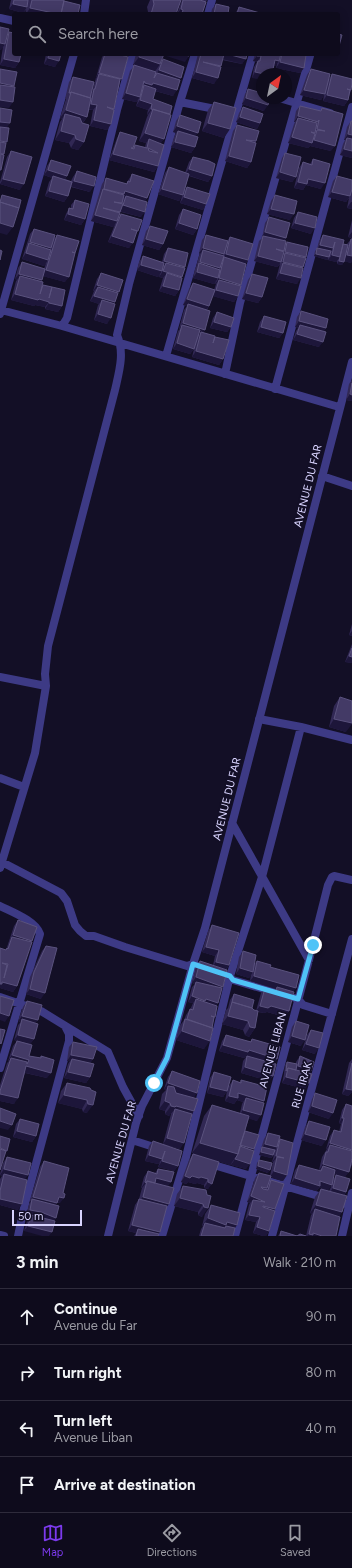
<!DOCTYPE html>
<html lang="en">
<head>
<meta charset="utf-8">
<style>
	body { margin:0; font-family:Figtree,sans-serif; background:#1c1929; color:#f1f3f6 }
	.compass { position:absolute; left:256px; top:68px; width:36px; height:36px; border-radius:50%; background:#0e0b1c; box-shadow:0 2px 10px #0003; rotate:33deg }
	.scale { position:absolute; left:12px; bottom:10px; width:70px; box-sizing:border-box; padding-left:4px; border:2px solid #d9d4ff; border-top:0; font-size:11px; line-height:14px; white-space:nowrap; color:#d9d4ff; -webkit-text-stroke:3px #130f26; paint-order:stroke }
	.stop { position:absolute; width:12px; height:12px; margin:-9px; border:3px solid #4fc3f7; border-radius:50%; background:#fff }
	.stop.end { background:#4fc3f7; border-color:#fff; box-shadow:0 1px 4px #0008 }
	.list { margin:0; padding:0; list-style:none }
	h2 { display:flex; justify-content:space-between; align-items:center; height:52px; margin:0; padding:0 16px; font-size:17px }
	h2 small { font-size:13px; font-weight:400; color:#9b9ba3 }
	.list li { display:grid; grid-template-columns:26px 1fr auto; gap:12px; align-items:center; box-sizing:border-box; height:56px; padding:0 16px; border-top:1px solid #2e2b3b }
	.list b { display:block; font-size:15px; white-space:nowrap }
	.list p { margin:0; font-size:13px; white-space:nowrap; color:#9b9ba3 }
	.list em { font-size:13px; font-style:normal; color:#9b9ba3 }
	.icon { flex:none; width:22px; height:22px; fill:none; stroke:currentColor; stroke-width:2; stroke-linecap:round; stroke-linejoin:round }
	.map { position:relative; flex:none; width:352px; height:1236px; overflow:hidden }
	.search { position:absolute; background:#0e0b1c; box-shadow:0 2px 10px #0003; left:12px; right:12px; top:12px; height:44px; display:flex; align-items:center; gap:10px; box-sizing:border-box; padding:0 14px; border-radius:4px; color:#9b9ba3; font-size:15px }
	.sheet { height:276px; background:#0e0b1c }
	nav { display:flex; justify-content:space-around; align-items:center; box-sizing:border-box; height:56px; border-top:1px solid #2e2b3b; background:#0e0b1c; font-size:11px; color:#9b9ba3 }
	nav a { display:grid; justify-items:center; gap:2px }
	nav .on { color:#7c3aed }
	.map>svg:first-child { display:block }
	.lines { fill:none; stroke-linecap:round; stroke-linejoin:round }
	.street { stroke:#3d3a85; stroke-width:8 }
	.wall { fill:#312854 }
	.shaded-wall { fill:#1d163a }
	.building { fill:#433a66; stroke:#5a527e; fill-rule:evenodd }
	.route { stroke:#4fc3f7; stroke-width:5 }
	.labels { text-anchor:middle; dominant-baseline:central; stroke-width:3.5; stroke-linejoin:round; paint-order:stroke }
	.street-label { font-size:11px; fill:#d9d4ff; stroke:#130f26 }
</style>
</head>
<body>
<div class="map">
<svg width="352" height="1236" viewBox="0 0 352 1236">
	<rect width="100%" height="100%" fill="#130f26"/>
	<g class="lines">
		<path class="street" d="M 84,14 L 86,0
			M 208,14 L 212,0
			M 0,18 L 14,21
			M 279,98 L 330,113
			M 180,102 L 220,110
			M 1,310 L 62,326 L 67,318 L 117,110 L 133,54
			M 0,314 L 74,54
			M 62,326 L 339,407
			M 166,356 L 253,54
			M 225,374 L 240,303 L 310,56
			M 275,389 L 352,107
			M 322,476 L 352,486
			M 0,677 L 46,686
			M 259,719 L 301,727 L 352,740
			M 0,778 L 24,787
			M 232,823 L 309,960
			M 0,861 L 61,893 L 67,901 L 75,925 L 80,931 L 86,936 L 94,936 L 125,947 L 187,966 L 193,964 L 196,965
			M 0,868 L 35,753 L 46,686 L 45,674 L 48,646 L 115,390 C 119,372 125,353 117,335 L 129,284 L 180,102 L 195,54
			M 0,906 C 12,912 36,921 40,934 L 0,1068
			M 228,976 L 233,980 L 274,992
			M 0,997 L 41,1011 L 108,1052 L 123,1087 L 139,1116
			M 295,998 L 298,999 L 303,1005 L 332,1014
			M 132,1140 L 160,1149
			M 207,1163 L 352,1206
			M 0,1235 L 4,1236
			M 18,1236 L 24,1208 L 69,1041 L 69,1034 L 65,1026
			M 108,1236 L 136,1123 L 142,1106 L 167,1058 L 193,964 L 205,928 L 352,362
			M 162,1236 L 186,1157 L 230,976 L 262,877 L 301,727
			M 235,1236 L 309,960 L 328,885 L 332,877 L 334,876 L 352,880
			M 272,1236 L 352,939
			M 342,1236 L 352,1193"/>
	</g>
	<path class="wall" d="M 11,0 L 64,0 L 64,1 L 78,14 L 25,14 L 26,10 L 23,13 L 9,9 Z
		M 150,0 L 181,0 L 176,14 L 148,14 L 148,12 L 147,7 Z
		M 182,0 L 207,0 L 206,2 L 202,14 L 177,14 Z
		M 216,4 L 228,14 L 211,14 L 212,9 Z
		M 239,7 L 260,14 L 235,14 Z
		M 9,32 L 19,62 L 15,68 L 0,65 L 3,47 L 1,50 Z
		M 46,54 L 61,54 L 55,67 L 44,64 Z
		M 104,54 L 117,54 L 120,82 L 111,124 L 107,130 L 90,126 L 93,110 L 89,110 L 87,117 L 83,123 L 84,142 L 78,150 L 71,148 L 69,143 L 55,140 L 60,122 L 62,119 L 60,118 L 66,99 L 65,99 L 69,82 L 73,77 L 91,94 L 92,92 L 102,57 Z
		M 136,54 L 164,54 L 161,62 L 163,59 L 180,79 L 173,96 L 155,91 L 153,99 L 170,114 L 164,139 L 160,143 L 158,166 L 154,172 L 109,160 L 117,138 L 120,132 L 133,148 L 135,145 L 145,147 L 146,143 L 139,141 L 147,117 L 148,115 L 147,114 L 148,110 L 136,106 L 138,100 L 136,102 L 122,99 L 130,71 L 134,66 L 133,65 Z
		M 198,54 L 247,54 L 242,64 L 222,60 L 214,84 L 192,78 Z
		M 255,54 L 301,54 L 304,68 L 300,73 L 276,68 L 277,63 L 275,66 L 274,66 L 252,78 L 254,67 L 257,62 L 253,61 Z
		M 311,69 L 329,79 L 332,74 L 351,90 L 348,100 L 344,106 L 323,101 L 324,95 L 321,100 L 300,95 L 307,75 Z
		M 248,89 L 264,111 L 242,104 L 245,94 Z
		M 214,102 L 224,138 L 202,131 L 208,110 Z
		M 300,106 L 320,111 L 322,108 L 331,151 L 310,146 L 308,148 L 288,143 L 294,124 L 295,122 L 294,122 L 296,111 Z
		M 243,107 L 260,123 L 257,129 L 236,122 L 239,113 Z
		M 180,115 L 195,136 L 195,147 L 191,153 L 171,147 L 174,137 L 176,133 L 173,132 L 176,121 Z
		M 351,121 L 352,158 L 340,155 L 343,144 L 345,140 L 344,140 L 347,127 Z
		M 237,125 L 256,141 L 251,162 L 247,168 L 225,161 L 233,131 Z
		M 11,151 L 20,190 L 0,184 L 0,182 L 7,157 Z
		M 285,153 L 296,177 L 292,182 L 276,178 L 282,158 Z
		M 193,157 L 212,176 L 208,182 L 189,176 L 184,191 L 187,187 L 206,204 L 203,210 L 180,203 L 182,196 L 179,201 L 158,194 L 165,173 L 169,167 L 185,173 L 189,162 Z
		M 313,159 L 321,189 L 306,185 L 303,190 L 294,188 L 299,168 L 303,162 L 310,164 Z
		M 51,160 L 67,176 L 65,179 L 71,181 L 73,177 L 77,171 L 90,192 L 71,187 L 68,196 L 64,202 L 45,196 L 49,182 L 52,178 L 44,175 L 47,166 Z
		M 132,174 L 147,198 L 145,201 L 141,217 L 121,212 L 120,213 L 118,218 L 121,214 L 138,231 L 135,235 L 129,248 L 108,242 L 115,224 L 113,227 L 91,221 L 102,184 L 106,178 L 126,184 Z
		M 337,176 L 352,180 L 352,209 L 347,208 L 349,198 L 346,202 L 328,197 L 333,181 Z
		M 275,195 L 290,220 L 267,214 L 271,201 Z
		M 75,200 L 85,219 L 81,225 L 64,220 L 66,214 L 69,208 L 71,208 L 71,205 Z
		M 183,209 L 197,229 L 193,235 L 175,229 L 179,215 Z
		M 298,212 L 311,234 L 291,228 L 294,218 Z
		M 269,217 L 286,238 L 284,241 L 286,244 L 287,242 L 308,247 L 303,267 L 297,284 L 276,279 L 280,264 L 277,267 L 254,261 L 259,241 L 262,238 L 265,223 Z
		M 352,220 L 352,238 L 348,237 Z
		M 150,226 L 163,244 L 159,250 L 142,245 L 146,231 Z
		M 34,229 L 55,238 L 57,235 L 75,253 L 65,282 L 43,276 L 41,282 L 42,287 L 43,285 L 51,289 L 52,287 L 62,306 L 58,312 L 45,309 L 45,307 L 35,305 L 34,306 L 11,300 L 16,281 L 17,280 L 15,279 L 18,268 L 22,262 L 44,269 L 46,263 L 44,266 L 22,259 L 30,234 Z
		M 206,235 L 227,241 L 230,237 L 248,260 L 246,263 L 238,296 L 234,302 L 213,296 L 209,306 L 207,310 L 202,333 L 214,339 L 215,337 L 223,359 L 219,365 L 192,357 L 194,349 L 190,354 L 173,349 L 178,331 L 180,329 L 179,329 L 184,310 L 187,306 L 183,305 L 189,289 L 193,283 L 214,290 L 216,284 L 215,284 L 216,282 L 214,284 L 193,278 L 195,269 L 196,267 L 199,256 L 200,254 L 199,253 L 202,240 Z
		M 323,235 L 343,244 L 347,244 L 351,239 L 351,263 L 344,261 L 342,265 L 337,264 L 337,261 L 336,262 L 328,260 L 328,259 L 327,260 L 314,256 L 315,251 L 317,249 L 319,241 Z
		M 168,248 L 185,267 L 181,278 L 179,290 L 175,296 L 159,291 L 163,278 L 159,277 L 160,274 L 158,277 L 137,270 L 139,262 L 143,256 L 162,262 L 164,254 Z
		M 101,273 L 118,293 L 107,324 L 94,320 L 98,305 L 99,304 L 90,301 L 94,291 L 93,291 L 97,279 Z
		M 252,274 L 262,297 L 258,303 L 242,299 L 248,280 Z
		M 301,311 L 326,328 L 323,332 L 319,347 L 293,340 L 296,331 L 298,328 L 295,327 L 297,317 Z
		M 217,312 L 231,327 L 227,332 L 210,328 L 213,318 Z
		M 264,316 L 283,333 L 279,338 L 257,332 L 260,322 Z
		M 352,380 L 352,401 L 346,400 L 349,384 Z
		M 352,624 L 352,636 L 349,635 Z
		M 352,644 L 352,663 L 345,662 Z
		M 340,697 L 346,732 L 329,727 L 334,706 Z
		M 18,920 L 31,942 L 17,986 L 13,992 L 0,988 L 0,948 L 6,950 L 14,926 Z
		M 212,925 L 229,965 L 226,970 L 218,1003 L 216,1005 L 215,1017 L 204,1049 L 176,1040 L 179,1027 L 184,1020 L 186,1015 L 190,1009 L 190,1010 L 193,1003 L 188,1002 L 192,987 L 195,984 L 192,983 L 196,967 L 200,961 L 213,965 L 215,956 L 202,952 L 208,931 Z
		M 46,946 L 41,999 L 26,994 L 30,977 L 42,951 Z
		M 243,951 L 254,964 L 257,961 L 270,967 L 293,992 L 289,1011 L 285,1017 L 267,1012 L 264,1013 L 258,1012 L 255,1028 L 249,1037 L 245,1035 L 243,1030 L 222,1024 L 226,1010 L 228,1008 L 230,1000 L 234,994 L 252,1008 L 254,1010 L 256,1011 L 261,993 L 265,988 L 275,990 L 276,989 L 250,981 L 251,974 L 249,978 L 236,974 L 239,957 Z
		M 27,1001 L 35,1023 L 34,1039 L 30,1044 L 29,1056 L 40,1058 L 41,1056 L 47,1078 L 25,1073 L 14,1104 L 0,1101 L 0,1085 L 7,1063 L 9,1061 L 8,1061 L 13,1046 L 17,1041 L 14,1040 L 18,1025 L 21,1022 L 18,1021 L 23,1007 Z
		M 296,1021 L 301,1046 L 288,1042 L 292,1027 Z
		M 311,1030 L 315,1054 L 302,1050 L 307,1035 Z
		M 226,1035 L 250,1042 L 252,1039 L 274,1063 L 273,1076 L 269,1081 L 241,1073 L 243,1061 L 246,1057 L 246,1056 L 244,1058 L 219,1051 L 222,1041 Z
		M 73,1042 L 93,1059 L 90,1063 L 90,1077 L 86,1083 L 64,1078 L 68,1064 L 70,1061 L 67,1061 L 69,1047 Z
		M 300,1056 L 311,1071 L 309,1074 L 309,1083 L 305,1089 L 282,1083 L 284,1074 L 284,1073 L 285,1065 L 287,1062 L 296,1064 L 296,1062 Z
		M 352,1059 L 352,1093 L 351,1093 L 348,1096 L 342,1094 L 349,1063 Z
		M 172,1071 L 193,1098 L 191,1115 L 180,1149 L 165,1145 L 178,1166 L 174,1171 L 158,1167 L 160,1162 L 158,1164 L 145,1161 L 149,1146 L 153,1141 L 163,1144 L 171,1114 L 170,1114 L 169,1116 L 165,1114 L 165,1111 L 159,1109 L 162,1094 L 166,1090 L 164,1089 L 168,1077 Z
		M 214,1072 L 229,1086 L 233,1080 L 239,1083 L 241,1080 L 262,1103 L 257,1121 L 249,1118 L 245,1131 L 253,1150 L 246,1169 L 231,1165 L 232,1163 L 230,1165 L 192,1153 L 204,1116 L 212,1105 L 240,1113 L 242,1104 L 243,1102 L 237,1100 L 234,1104 L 225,1101 L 227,1091 L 223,1097 L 207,1093 L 210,1078 Z
		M 67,1083 L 91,1090 L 87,1113 L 83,1112 L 82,1109 L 58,1103 L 61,1091 Z
		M 315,1093 L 329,1119 L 308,1112 L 312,1099 Z
		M 346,1104 L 352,1106 L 352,1165 L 345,1177 L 334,1174 L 333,1180 L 336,1175 L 346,1192 L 344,1196 L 342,1212 L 339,1216 L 336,1236 L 278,1236 L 281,1231 L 297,1236 L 306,1236 L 311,1215 L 312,1214 L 310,1213 L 315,1197 L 321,1189 L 329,1191 L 331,1187 L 319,1188 L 316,1191 L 291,1184 L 295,1170 L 299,1165 L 319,1171 L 320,1170 L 319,1170 L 322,1157 L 327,1149 L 326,1149 L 330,1136 L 334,1130 L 339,1132 L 341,1124 L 339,1123 L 342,1110 Z
		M 20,1119 L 36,1136 L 32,1142 L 13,1137 L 16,1124 Z
		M 309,1121 L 322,1146 L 301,1140 L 305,1127 Z
		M 268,1133 L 278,1141 L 280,1139 L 287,1175 L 283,1181 L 271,1177 L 269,1184 L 271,1180 L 274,1211 L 269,1231 L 266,1236 L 263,1236 L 253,1233 L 256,1222 L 245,1220 L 249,1205 L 250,1203 L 247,1202 L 255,1178 L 259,1173 L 270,1176 L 273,1162 L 272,1162 L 274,1155 L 271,1158 L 259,1155 L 264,1139 Z
		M 193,1154 L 219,1162 L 208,1189 L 204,1188 L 204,1185 L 197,1183 L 195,1184 L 188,1182 L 186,1184 L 181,1182 L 189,1160 Z
		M 7,1157 L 25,1179 L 18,1210 L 0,1205 L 0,1179 L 2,1176 L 0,1175 L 0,1174 L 3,1163 Z
		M 259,1160 L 268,1173 L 256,1169 L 257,1163 Z
		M 44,1161 L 60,1203 L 57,1203 L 24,1231 L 27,1221 L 30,1217 L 26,1216 L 29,1204 L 30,1203 L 29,1203 L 40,1167 Z
		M 158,1169 L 168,1186 L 166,1208 L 160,1232 L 158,1234 L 158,1236 L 134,1236 L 136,1233 L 128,1231 L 135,1205 L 139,1199 L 142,1188 L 141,1188 L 144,1177 L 148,1171 L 155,1173 Z
		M 183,1186 L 207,1195 L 202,1217 L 198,1215 L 198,1212 L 174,1206 L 177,1194 Z
		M 211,1205 L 237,1225 L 235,1228 L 233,1236 L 199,1236 L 201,1229 L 203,1226 L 202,1226 L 205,1214 Z"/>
	<path class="shaded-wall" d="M 13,4 L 27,7 L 23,13 L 9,9 Z
		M 30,8 L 58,14 L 26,14 Z
		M 181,9 L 183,10 L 180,14 L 177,14 Z
		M 0,43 L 5,44 L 1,50 L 0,50 Z
		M 164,54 L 182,54 L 189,56 L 185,62 L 163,55 Z
		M 226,54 L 246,59 L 242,64 L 222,59 Z
		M 257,56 L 261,56 L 257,62 L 253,61 Z
		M 139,57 L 160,64 L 154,73 L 133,65 Z
		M 48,58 L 59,61 L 55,67 L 44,64 Z
		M 4,59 L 19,62 L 15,68 L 0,65 Z
		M 275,60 L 279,61 L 275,66 L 271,65 Z
		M 280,62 L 304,68 L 300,73 L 276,68 Z
		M 159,70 L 181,78 L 177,84 L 156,74 Z
		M 196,72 L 218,78 L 214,84 L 192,78 Z
		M 255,72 L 264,74 L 262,74 L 262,80 L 252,78 Z
		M 99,73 L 122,79 L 118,84 L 99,74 L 96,79 L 95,79 Z
		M 0,83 L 14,86 L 10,91 L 0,89 Z
		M 145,83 L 153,83 L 177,90 L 173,96 L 149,89 L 144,85 L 142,89 L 141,89 Z
		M 304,90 L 325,94 L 321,100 L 300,95 Z
		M 126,93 L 140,97 L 136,102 L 122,99 Z
		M 327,95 L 348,100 L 344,106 L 323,101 Z
		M 246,98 L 268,105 L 264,111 L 242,104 Z
		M 0,100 L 13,102 L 9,108 L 0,107 Z
		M 140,100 L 152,104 L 148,110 L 136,106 Z
		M 91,104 L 97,105 L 93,110 L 87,109 Z
		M 151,109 L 152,109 L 148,115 L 147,114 Z
		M 66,110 L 87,117 L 81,125 L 65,114 L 62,119 L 60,118 Z
		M 298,116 L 319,120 L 315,125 L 298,118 L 295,122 L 294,122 Z
		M 240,117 L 260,123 L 257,129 L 236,122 Z
		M 94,120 L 111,124 L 107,130 L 90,126 Z
		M 0,122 L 10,123 L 6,129 L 0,128 Z
		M 208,123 L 230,129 L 224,138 L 202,131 Z
		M 177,126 L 198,133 L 194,138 L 178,131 L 176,133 L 173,132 Z
		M 61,131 L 75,135 L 69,143 L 55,140 Z
		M 145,133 L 164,139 L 158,147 L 149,139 L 146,143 L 139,141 Z
		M 348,134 L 352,135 L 352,142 L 347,138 L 345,140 L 344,140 Z
		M 292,137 L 312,143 L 314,140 L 335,146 L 331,151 L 310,146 L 308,148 L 288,143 Z
		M 76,139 L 84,142 L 78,150 L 71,148 Z
		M 0,141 L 7,142 L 3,147 L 0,147 Z
		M 175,142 L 195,147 L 191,153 L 171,147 Z
		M 344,149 L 352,151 L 352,158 L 340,155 Z
		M 113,154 L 158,166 L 154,172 L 109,160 Z
		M 229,156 L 251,162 L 247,168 L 225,161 Z
		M 189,169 L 212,176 L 208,182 L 185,174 Z
		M 48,170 L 67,176 L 63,181 L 53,176 L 52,178 L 44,175 Z
		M 280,172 L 296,177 L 292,182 L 276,178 Z
		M 3,179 L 24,184 L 20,190 L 0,184 Z
		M 308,179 L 325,183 L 321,189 L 306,185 L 303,190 L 294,188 L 298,182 Z
		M 74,181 L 94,186 L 90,192 L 70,186 Z
		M 104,189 L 125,191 L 147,198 L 143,204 L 126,196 L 124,198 L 122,197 L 103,190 Z
		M 162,189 L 183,195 L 179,201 L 158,194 Z
		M 49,191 L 68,196 L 64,202 L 45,196 Z
		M 332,192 L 350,196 L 346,202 L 328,197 Z
		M 184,197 L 206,204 L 203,210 L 180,203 Z
		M 351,202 L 352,202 L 352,209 L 347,208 Z
		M 123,205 L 145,212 L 141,217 L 119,211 Z
		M 271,209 L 294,214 L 290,220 L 267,214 Z
		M 68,214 L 85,219 L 81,225 L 64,220 Z
		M 95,215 L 117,221 L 113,227 L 91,221 Z
		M 0,223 L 13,227 L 7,235 L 0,233 Z
		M 179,223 L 197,229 L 193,235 L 175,229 Z
		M 295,223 L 315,228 L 311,234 L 291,228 Z
		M 265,232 L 286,238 L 282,243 L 263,236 L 261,238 Z
		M 352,232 L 352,238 L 348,237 Z
		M 112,236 L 133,243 L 129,248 L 108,242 Z
		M 146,239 L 163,244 L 159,250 L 142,245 Z
		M 30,242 L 51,248 L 47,254 L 29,243 L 26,247 Z
		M 320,245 L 333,248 L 329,254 L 316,250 Z
		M 203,248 L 224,254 L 220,259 L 203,250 L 200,254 L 199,253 Z
		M 285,252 L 306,257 L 302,263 L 285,253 L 282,258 L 281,258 Z
		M 26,253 L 48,260 L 44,266 L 22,259 Z
		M 226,254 L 248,260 L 242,269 L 224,257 L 221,262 L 220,262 Z
		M 316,254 L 329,257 L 327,260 L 314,256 Z
		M 332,255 L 340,257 L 336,262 L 328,260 Z
		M 347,255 L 352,256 L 352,262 L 351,263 L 343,261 Z
		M 258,256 L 281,262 L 277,267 L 254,261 Z
		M 164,261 L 185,267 L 181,273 L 166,263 L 162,268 L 160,267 Z
		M 339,261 L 344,262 L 342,265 L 337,264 Z
		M 200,262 L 220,268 L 216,274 L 199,263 L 196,267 Z
		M 283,262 L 303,267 L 299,272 L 282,263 Z
		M 141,265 L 162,271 L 158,277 L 137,270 Z
		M 46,270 L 69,277 L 65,282 L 42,276 Z
		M 163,271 L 182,277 L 178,282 L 167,273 L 163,278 L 159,277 Z
		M 197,272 L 218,278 L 214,284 L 193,278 Z
		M 280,273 L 301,278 L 297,284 L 276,279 Z
		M 19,274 L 42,280 L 38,286 L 20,276 L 17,280 L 15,279 Z
		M 219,278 L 241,285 L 237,290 L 219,280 L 216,284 L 215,284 Z
		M 97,285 L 119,292 L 115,297 L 98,287 L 94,291 L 93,291 Z
		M 163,286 L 179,290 L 175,296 L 159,291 Z
		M 216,290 L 238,296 L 234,302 L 212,296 Z
		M 246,293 L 262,297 L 258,303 L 242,299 Z
		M 15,294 L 39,299 L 49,302 L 45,307 L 35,305 L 34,306 L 11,300 Z
		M 94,296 L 115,302 L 111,308 L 102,300 L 99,304 L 90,301 Z
		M 187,299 L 209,306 L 205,312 L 188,304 L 187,306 L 183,305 Z
		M 49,303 L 62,306 L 58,312 L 45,309 Z
		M 98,314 L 111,318 L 107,324 L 94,320 Z
		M 299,321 L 326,328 L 322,334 L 300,325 L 298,328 L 295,327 Z
		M 214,322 L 231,327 L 227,332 L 210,328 Z
		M 183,323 L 205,330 L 201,335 L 201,332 L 199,335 L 181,329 L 182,325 L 180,329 L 179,329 Z
		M 261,327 L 283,333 L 279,338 L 257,332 Z
		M 297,334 L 323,342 L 319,347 L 293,340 Z
		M 177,343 L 194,349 L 190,354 L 173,349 Z
		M 196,351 L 223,359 L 219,365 L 192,357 Z
		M 350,394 L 352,395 L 352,401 L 346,400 Z
		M 352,631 L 352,636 L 349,635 Z
		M 349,656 L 352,657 L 352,663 L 345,662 Z
		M 334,719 L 352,723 L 352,724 L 346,732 L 329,727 Z
		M 13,935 L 32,941 L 28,947 L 12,937 L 9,941 Z
		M 206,947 L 219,950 L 215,956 L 202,952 Z
		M 216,962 L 229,965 L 225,971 L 212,967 Z
		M 240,968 L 253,972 L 249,978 L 236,974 Z
		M 254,976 L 296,988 L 292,993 L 277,987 L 276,989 L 250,981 Z
		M 196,977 L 223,987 L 219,992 L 196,982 L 195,984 L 192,983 Z
		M 2,982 L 17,986 L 13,992 L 0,988 L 0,984 Z
		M 30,989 L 45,993 L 41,999 L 26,994 Z
		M 192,996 L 206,999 L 218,1003 L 214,1009 L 196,999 L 193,1003 L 188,1002 Z
		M 260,1006 L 271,1006 L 289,1011 L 285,1017 L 267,1012 L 264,1013 L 256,1011 Z
		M 0,1013 L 9,1016 L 5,1022 L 0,1020 Z
		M 22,1016 L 38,1020 L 34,1025 L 22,1019 L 21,1022 L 18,1021 Z
		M 228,1016 L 248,1021 L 243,1030 L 222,1024 Z
		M 250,1027 L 255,1028 L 249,1037 L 245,1035 Z
		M 182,1031 L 210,1041 L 204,1049 L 176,1040 Z
		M 18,1035 L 34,1039 L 30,1044 L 14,1040 Z
		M 292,1036 L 305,1040 L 301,1046 L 288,1042 Z
		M 306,1044 L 319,1048 L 315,1054 L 302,1050 Z
		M 223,1045 L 249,1050 L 277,1059 L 273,1064 L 246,1056 L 244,1058 L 219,1051 Z
		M 12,1055 L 29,1060 L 25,1066 L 11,1058 L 9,1061 L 8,1061 Z
		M 71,1055 L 93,1059 L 89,1065 L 72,1059 L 70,1061 L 67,1061 Z
		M 26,1066 L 51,1073 L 47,1078 L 22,1072 Z
		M 298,1066 L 305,1068 L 301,1074 L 294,1072 Z
		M 245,1067 L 273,1076 L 269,1081 L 241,1073 Z
		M 306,1070 L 311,1071 L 307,1077 L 302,1075 Z
		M 68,1072 L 90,1077 L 86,1083 L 64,1078 Z
		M 286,1077 L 309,1083 L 305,1089 L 282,1083 Z
		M 168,1083 L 197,1093 L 193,1099 L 167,1090 L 168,1086 L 166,1090 L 164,1089 Z
		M 210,1087 L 227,1091 L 223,1097 L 207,1093 Z
		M 352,1087 L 352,1093 L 351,1093 L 348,1096 L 342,1094 L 346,1089 Z
		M 238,1093 L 264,1101 L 260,1106 L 246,1098 L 243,1102 L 237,1100 L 234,1104 L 225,1101 L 229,1096 Z
		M 0,1094 L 18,1098 L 14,1104 L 0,1101 Z
		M 64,1095 L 87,1100 L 82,1109 L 58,1103 Z
		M 165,1101 L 170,1103 L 165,1111 L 159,1109 Z
		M 88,1104 L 93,1105 L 87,1113 L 83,1112 Z
		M 171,1106 L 176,1106 L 194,1111 L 188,1119 L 175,1109 L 169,1116 L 165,1114 Z
		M 312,1106 L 333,1113 L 329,1119 L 308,1112 Z
		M 243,1110 L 261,1115 L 257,1121 L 239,1116 Z
		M 342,1118 L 344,1118 L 341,1124 L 339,1123 Z
		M 0,1121 L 12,1125 L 8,1130 L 0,1128 Z
		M 17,1131 L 36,1136 L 32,1142 L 13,1137 Z
		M 305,1134 L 326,1140 L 322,1146 L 301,1140 Z
		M 167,1138 L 184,1143 L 180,1149 L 163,1144 Z
		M 200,1143 L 238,1154 L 230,1165 L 192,1153 Z
		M 330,1143 L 352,1150 L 352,1156 L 330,1145 L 327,1149 L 326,1149 Z
		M 265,1144 L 277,1147 L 273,1153 L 262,1148 Z
		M 239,1145 L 254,1149 L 250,1155 L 237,1151 Z
		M 261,1152 L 273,1155 L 271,1158 L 259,1155 Z
		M 149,1155 L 162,1159 L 158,1164 L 145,1161 Z
		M 276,1156 L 284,1158 L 277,1157 L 273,1162 L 272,1162 Z
		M 235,1159 L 250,1164 L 246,1169 L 231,1165 Z
		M 162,1161 L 178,1166 L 174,1171 L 158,1167 Z
		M 323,1164 L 349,1172 L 345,1177 L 322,1171 L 323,1166 L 320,1170 L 319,1170 Z
		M 258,1166 L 270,1170 L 268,1173 L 256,1169 Z
		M 4,1169 L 28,1175 L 24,1181 L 4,1174 L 2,1176 L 0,1175 Z
		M 274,1171 L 287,1175 L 283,1181 L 270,1177 Z
		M 185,1176 L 192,1176 L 201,1177 L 208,1179 L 204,1185 L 197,1183 L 195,1184 L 188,1182 L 186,1184 L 181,1182 Z
		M 156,1178 L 171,1182 L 167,1188 L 152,1184 Z
		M 295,1178 L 320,1181 L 332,1185 L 328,1191 L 319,1188 L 316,1191 L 291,1184 Z
		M 145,1182 L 146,1183 L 142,1188 L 141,1188 Z
		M 208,1182 L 212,1184 L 208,1189 L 204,1188 Z
		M 333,1188 L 346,1192 L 342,1198 L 329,1194 Z
		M 251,1196 L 265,1202 L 253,1200 L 250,1203 L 247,1202 Z
		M 33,1197 L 57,1203 L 53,1209 L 32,1199 L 30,1203 L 29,1203 Z
		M 59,1197 L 64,1198 L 60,1203 L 55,1202 Z
		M 143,1197 L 169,1204 L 163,1212 L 137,1205 Z
		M 180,1198 L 203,1204 L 198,1212 L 174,1206 Z
		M 0,1199 L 22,1204 L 18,1210 L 0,1205 Z
		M 316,1205 L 342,1212 L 336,1221 L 315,1209 L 312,1214 L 310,1213 Z
		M 263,1206 L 275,1209 L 271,1215 L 259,1212 Z
		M 204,1207 L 208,1208 L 202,1217 L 198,1215 Z
		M 30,1210 L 41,1212 L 56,1218 L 52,1223 L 31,1215 L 30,1217 L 26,1216 Z
		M 249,1215 L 260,1217 L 256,1222 L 245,1220 Z
		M 208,1218 L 227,1222 L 237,1225 L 231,1233 L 225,1228 L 226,1226 L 220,1233 L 205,1223 L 203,1226 L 202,1226 Z
		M 132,1225 L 160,1232 L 157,1236 L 138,1229 L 136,1233 L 128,1231 Z
		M 28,1226 L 52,1232 L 49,1236 L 42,1236 L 24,1231 Z
		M 257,1227 L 269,1231 L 266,1236 L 263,1236 L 253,1233 Z
		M 313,1233 L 322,1236 L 307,1236 L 309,1234 Z"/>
	<path class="building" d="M 14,0 L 28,0 L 27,7 L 13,4 Z
		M 32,0 L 64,0 L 61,14 L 58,14 L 30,8 Z
		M 153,0 L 181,0 L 176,14 L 151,14 L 154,4 Z
		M 183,0 L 200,0 L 206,2 L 202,14 L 182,14 L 183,10 L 181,9 Z
		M 64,1 L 80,5 L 78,14 L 61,14 Z
		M 216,4 L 229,7 L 228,14 L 214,14 Z
		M 239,7 L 260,13 L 260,14 L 237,14 Z
		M 0,27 L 9,29 L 5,44 L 0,43 Z
		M 9,32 L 14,33 L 14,54 L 21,54 L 19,62 L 4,59 Z
		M 338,34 L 342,35 L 339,46 L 338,46 Z
		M 49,54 L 61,54 L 59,61 L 48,58 Z
		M 105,54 L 117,54 L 128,57 L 122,79 L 99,73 Z
		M 140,54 L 164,54 L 160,64 L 139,57 Z
		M 182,54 L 189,54 L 189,56 Z
		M 201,54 L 224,54 L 221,66 L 203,62 L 221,67 L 218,78 L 196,72 Z
		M 227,54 L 247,54 L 246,59 Z
		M 258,54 L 281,54 L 279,61 L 275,60 L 272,74 L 264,74 L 255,72 L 258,61 L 260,61 L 261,56 L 257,56 Z
		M 282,54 L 301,54 L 306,55 L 304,68 L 280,62 Z
		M 163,59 L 184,67 L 181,78 L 159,70 Z
		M 134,65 L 156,72 L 154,78 L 157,73 L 180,80 L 177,90 L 153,83 L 152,85 L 145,83 L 144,81 L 140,97 L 126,93 Z
		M 0,69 L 17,72 L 14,86 L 0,83 Z
		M 311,69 L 330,74 L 325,94 L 304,90 Z
		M 99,74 L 120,79 L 114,109 L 107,107 L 114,110 L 111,124 L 94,120 L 97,105 L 91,104 L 94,89 L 95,89 Z
		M 332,74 L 352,79 L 352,83 L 351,90 L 347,89 L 350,90 L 348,100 L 327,95 Z
		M 73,77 L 94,82 L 90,98 L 71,92 L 70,93 L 69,93 Z
		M 0,85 L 15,87 L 13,102 L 0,100 Z
		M 144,85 L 156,89 L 153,99 L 172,106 L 170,114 L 151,109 L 152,104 L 140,100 Z
		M 248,89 L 262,93 L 262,98 L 270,98 L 268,105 L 246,98 Z
		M 71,92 L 91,98 L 87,117 L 66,110 Z
		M 214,102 L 236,108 L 230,129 L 208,123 Z
		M 300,106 L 321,111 L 322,108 L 343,114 L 335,146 L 314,140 L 317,130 L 325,131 L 317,129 L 319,120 L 318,122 L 298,116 Z
		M 243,107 L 263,114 L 260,123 L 240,117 Z
		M 0,108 L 12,110 L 10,123 L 0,122 Z
		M 153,109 L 171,115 L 164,139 L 145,133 Z
		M 65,114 L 80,118 L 82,123 L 89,125 L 84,142 L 76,139 L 75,135 L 61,131 Z
		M 180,115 L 201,122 L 198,133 L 177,126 Z
		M 298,118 L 317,123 L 315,133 L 311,132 L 315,134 L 312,143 L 292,137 Z
		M 351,121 L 352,121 L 352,135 L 348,134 Z
		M 237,125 L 259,131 L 256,141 L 246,140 L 256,143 L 251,162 L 229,156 Z
		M 0,127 L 9,128 L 7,142 L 0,141 Z
		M 178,131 L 198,137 L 195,147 L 175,142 Z
		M 120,132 L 137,137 L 133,148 L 131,148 L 134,149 L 135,145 L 147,148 L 149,139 L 164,145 L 158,166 L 113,154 ZM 148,148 L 158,153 L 149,151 Z
		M 347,138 L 352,139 L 352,151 L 344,149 Z
		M 0,142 L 6,143 L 4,154 L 1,154 L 4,155 L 1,170 L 0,170 Z
		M 11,151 L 32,157 L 24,184 L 3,179 Z
		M 285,153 L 301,157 L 296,177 L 280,172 Z
		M 193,157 L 209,161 L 215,164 L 212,176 L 189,169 Z
		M 313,159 L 330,164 L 325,183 L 308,179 L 307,184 L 298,182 L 303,162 L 312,165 Z
		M 51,160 L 71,166 L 67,176 L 48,170 Z
		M 169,167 L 189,174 L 183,195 L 162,189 Z
		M 77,171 L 96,177 L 94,186 L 74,181 Z
		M 132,174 L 154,181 L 147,198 L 125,191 L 124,194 L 104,189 L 106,178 L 127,184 L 128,181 L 130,182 Z
		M 53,176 L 72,182 L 68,196 L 49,191 Z
		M 337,176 L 352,180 L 352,189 L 350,196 L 332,192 Z
		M 187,187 L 210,194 L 206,204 L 184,197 Z
		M 103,189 L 124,195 L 122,203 L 114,202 L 123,204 L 120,212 L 103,208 L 120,213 L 117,221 L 95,215 Z
		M 2,195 L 21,200 L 19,208 L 0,202 Z
		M 275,195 L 297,201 L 294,214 L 271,209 Z
		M 126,196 L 147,202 L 145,212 L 123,205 Z
		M 75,200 L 89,204 L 85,219 L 68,214 L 69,208 L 73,209 Z
		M 0,202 L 19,208 L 13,227 L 0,223 Z
		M 183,209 L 201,215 L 197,229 L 179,223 Z
		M 298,212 L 317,217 L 315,228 L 295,223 Z
		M 121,214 L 142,220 L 138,231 L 131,229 L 137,231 L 133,243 L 112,236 Z
		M 269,217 L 290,223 L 286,238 L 265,232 Z
		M 150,226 L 168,231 L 163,244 L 146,239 Z
		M 34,229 L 55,235 L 51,248 L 30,242 Z
		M 57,235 L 79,241 L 75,253 L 72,252 L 75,253 L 69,277 L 46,270 Z
		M 206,235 L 228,241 L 224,254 L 203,248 Z
		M 323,235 L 344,240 L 340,257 L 332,255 L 335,242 L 333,248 L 320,245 Z
		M 263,236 L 286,241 L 284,251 L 276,249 L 284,252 L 281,262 L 258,256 Z
		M 230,237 L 253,244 L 248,260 L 226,254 Z
		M 351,239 L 352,239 L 352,256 L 347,255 Z
		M 287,242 L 308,247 L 306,257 L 285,252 Z
		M 29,243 L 51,250 L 48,260 L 26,253 Z
		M 343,244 L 348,245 L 344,262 L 339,261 Z
		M 168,248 L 188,253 L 185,267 L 164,261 Z
		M 317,248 L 331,251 L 329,257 L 316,254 Z
		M 0,250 L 2,251 L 0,260 Z
		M 203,250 L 224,256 L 220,268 L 200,262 Z
		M 285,253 L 306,258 L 303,267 L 283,262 Z
		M 143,256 L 164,263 L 162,271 L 141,265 Z
		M 224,257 L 246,264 L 241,285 L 219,278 Z
		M 22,262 L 45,269 L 42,280 L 19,274 Z
		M 166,263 L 185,268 L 182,277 L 163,271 Z
		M 199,263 L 220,270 L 218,278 L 197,272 Z
		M 283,263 L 303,268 L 301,278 L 280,273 Z
		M 101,273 L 123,280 L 119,292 L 97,285 Z
		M 167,273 L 182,278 L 179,290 L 163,286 Z
		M 252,274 L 268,278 L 262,297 L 246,293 Z
		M 20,276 L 43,282 L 40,294 L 43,285 L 52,287 L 49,298 L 52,287 L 65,290 L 62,306 L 49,303 L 49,302 L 39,299 L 38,300 L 15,294 Z
		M 219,280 L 241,286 L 238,296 L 216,290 Z
		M 193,283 L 215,290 L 209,306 L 187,299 Z
		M 98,287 L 118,293 L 115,302 L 94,296 Z
		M 102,300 L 115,304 L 111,318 L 98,314 Z
		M 188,304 L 210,311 L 205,330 L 183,323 Z
		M 301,311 L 328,319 L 326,328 L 299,321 Z
		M 217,312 L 234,318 L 231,327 L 214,322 Z
		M 264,316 L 286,322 L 283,333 L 261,327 Z
		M 182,325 L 200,330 L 194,349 L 177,343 Z
		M 300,325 L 326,332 L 323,342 L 297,334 Z
		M 201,332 L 215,336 L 213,343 L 215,337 L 229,340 L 223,359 L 196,351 Z
		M 352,383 L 352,395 L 350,394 Z
		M 352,648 L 352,657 L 349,656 Z
		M 340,697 L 352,701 L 352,723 L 334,719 Z
		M 18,920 L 37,927 L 32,941 L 13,935 Z
		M 212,925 L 239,933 L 229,965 L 216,962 L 219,950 L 206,947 Z
		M 12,937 L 32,942 L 17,986 L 2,982 L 2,984 L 0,984 L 0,948 L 6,950 L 7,948 L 8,949 ZM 2,963 L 8,964 L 4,978 L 7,965 Z
		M 46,946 L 57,948 L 45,993 L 30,989 L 34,972 Z
		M 243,951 L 256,955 L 253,972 L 240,968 Z
		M 200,961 L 227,970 L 223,987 L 196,977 Z
		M 257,961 L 271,965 L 270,967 L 299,975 L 296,988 L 254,976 Z
		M 196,982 L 222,988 L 218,1003 L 206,999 L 205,1001 L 192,996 Z
		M 277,987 L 294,992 L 289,1011 L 271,1006 L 268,1008 L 260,1006 L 265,988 L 276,991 Z
		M 234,994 L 254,1000 L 252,1008 L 232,1002 Z
		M 0,996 L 14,1000 L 9,1016 L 0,1013 Z
		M 196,999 L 217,1006 L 215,1017 L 211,1016 L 214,1017 L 212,1028 L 187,1019 L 190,1009 L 193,1010 Z
		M 27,1001 L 42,1005 L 38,1020 L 22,1016 Z
		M 232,1002 L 252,1008 L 254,1010 L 258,1011 L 255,1028 L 250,1027 L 248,1021 L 228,1016 Z
		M 22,1019 L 38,1024 L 34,1039 L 18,1035 Z
		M 185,1019 L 213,1028 L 210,1041 L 182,1031 Z
		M 296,1021 L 309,1025 L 305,1040 L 292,1036 Z
		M 0,1029 L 5,1030 L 1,1044 L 0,1043 Z
		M 311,1030 L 323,1033 L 319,1048 L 306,1044 Z
		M 226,1035 L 251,1042 L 252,1039 L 280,1047 L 277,1059 L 249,1050 L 248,1052 L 223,1045 Z
		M 17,1041 L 32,1045 L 29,1056 L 41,1058 L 41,1056 L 54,1060 L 51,1073 L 26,1066 L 18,1098 L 0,1094 L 0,1091 L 11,1058 L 27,1062 L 27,1064 L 29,1060 L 12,1055 Z
		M 73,1042 L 97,1047 L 93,1059 L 71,1055 Z
		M 247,1056 L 276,1064 L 273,1076 L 245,1067 Z
		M 300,1056 L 314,1062 L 311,1071 L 306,1070 L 305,1068 L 298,1066 Z
		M 72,1059 L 94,1064 L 90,1077 L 68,1072 Z
		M 287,1062 L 297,1064 L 296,1070 L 288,1068 L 286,1071 Z
		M 352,1063 L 352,1090 L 346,1089 Z
		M 288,1068 L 312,1074 L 309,1083 L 286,1077 Z
		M 172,1071 L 200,1081 L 197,1093 L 168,1083 Z
		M 214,1072 L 231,1077 L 227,1091 L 210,1087 Z
		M 233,1080 L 241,1083 L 241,1080 L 267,1087 L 264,1101 L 238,1093 L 238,1098 L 229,1096 Z
		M 67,1083 L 90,1088 L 91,1090 L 96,1092 L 93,1105 L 88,1104 L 87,1100 L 64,1095 Z
		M 168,1086 L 174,1087 L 176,1093 L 198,1099 L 194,1111 L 176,1106 L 175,1107 L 171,1106 L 170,1103 L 165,1101 Z
		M 315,1093 L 337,1100 L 333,1113 L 312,1106 Z
		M 246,1098 L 264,1103 L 261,1115 L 243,1110 Z
		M 346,1104 L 352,1106 L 352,1150 L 330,1143 L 334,1130 L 341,1132 L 344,1118 L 342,1118 Z
		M 212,1105 L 249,1116 L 238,1154 L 200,1143 Z
		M 0,1108 L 16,1114 L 12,1125 L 0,1121 Z
		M 175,1109 L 192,1114 L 184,1143 L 167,1138 Z
		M 20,1119 L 39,1124 L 36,1136 L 17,1131 Z
		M 309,1121 L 330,1127 L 326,1140 L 305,1134 Z
		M 245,1131 L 259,1135 L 254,1149 L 240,1145 Z
		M 268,1133 L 280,1136 L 277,1147 L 265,1144 Z
		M 0,1136 L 10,1139 L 7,1151 L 0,1148 Z
		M 280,1139 L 293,1143 L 287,1175 L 274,1171 L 277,1157 L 284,1158 L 276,1156 Z
		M 153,1141 L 182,1151 L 178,1166 L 162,1161 L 165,1151 L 162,1159 L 149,1155 Z
		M 330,1145 L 352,1151 L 352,1160 L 352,1159 L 349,1172 L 323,1164 L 326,1152 L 328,1152 Z
		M 240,1146 L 254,1151 L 250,1164 L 235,1159 L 238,1154 Z
		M 262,1147 L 275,1150 L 273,1155 L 261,1152 Z
		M 0,1149 L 6,1151 L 0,1170 Z
		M 193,1154 L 219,1162 L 212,1184 L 208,1182 L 208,1179 L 201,1177 L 199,1178 L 192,1176 L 190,1178 L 185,1176 Z
		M 7,1157 L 31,1163 L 28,1175 L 4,1169 Z
		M 259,1160 L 272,1163 L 270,1170 L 258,1166 Z
		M 44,1161 L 69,1168 L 63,1193 L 65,1194 L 64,1198 L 59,1197 L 57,1203 L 33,1197 Z
		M 299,1165 L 321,1171 L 323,1166 L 335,1170 L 332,1185 L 320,1181 L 320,1186 L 295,1178 Z
		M 158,1169 L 174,1172 L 171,1182 L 156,1178 L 155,1183 L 147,1181 L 146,1183 L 145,1182 L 148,1171 L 157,1174 Z
		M 259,1173 L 271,1176 L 267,1188 L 261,1187 L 263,1189 L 268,1190 L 271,1180 L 284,1184 L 275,1209 L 263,1206 L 263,1207 L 275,1211 L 269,1231 L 257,1227 L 260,1217 L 249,1215 L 253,1200 L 265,1202 L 251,1196 Z
		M 4,1174 L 27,1180 L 22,1204 L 0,1199 L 0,1191 Z
		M 336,1175 L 350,1179 L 346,1192 L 333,1188 Z
		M 147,1181 L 174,1188 L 169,1204 L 143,1197 Z
		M 183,1186 L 206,1190 L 207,1195 L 211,1196 L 208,1208 L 204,1207 L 203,1204 L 180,1198 Z
		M 321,1189 L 347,1196 L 342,1212 L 316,1205 Z
		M 32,1199 L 59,1206 L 56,1218 L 41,1212 L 30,1210 Z
		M 139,1199 L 167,1206 L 160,1232 L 132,1225 Z
		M 211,1205 L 240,1213 L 237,1225 L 227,1222 L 226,1225 L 208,1218 Z
		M 315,1209 L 340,1217 L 336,1236 L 322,1236 L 313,1233 L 313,1235 L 309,1234 Z
		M 31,1215 L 55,1221 L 52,1232 L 28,1226 Z
		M 205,1223 L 225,1228 L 226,1226 L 235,1228 L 233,1236 L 201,1236 Z
		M 138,1229 L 159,1234 L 158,1236 L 136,1236 Z
		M 281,1231 L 297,1236 L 300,1234 L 306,1236 L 280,1236 Z"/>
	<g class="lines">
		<path class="route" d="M 154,1083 L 167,1058 L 193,964 L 230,976 L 233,980 L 298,999 L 313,945"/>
	</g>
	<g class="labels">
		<g class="street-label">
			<text transform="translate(308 486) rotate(-76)">AVENUE DU FAR</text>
			<text transform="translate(227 799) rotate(-76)">AVENUE DU FAR</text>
			<text transform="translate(273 1050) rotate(-75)">AVENUE LIBAN</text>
			<text transform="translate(302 1085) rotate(-74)">RUE IRAK</text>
			<text transform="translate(121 1142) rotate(-74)">AVENUE DU FAR</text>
		</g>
	</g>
</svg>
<svg class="compass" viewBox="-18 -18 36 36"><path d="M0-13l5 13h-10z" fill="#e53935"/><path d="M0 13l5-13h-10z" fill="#9b9ba3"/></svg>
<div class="scale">50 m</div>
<div class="stop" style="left:154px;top:1083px"></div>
<div class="stop end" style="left:313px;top:945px"></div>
<div class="search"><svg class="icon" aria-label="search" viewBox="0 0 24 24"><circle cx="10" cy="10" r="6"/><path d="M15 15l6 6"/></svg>Search here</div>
</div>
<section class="sheet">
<h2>3 min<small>Walk · 210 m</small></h2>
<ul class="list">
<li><svg class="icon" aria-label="ahead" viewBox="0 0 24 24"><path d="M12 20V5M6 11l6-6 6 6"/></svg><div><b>Continue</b><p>Avenue du Far</p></div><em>90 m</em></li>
<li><svg class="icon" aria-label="right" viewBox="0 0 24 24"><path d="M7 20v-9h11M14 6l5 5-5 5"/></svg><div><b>Turn right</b></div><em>80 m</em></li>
<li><svg class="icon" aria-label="left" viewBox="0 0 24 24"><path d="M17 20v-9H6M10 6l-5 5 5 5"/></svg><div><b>Turn left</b><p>Avenue Liban</p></div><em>40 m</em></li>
<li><svg class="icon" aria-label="arrive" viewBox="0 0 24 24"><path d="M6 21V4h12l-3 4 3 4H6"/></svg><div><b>Arrive at destination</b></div></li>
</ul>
</section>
<nav>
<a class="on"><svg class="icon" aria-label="map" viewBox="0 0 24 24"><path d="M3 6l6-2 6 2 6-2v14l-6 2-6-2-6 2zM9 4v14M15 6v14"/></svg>Map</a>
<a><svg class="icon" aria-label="directions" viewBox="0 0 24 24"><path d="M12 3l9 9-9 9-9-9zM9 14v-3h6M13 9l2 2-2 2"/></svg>Directions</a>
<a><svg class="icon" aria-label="saved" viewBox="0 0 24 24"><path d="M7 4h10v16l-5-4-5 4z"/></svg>Saved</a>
</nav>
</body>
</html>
